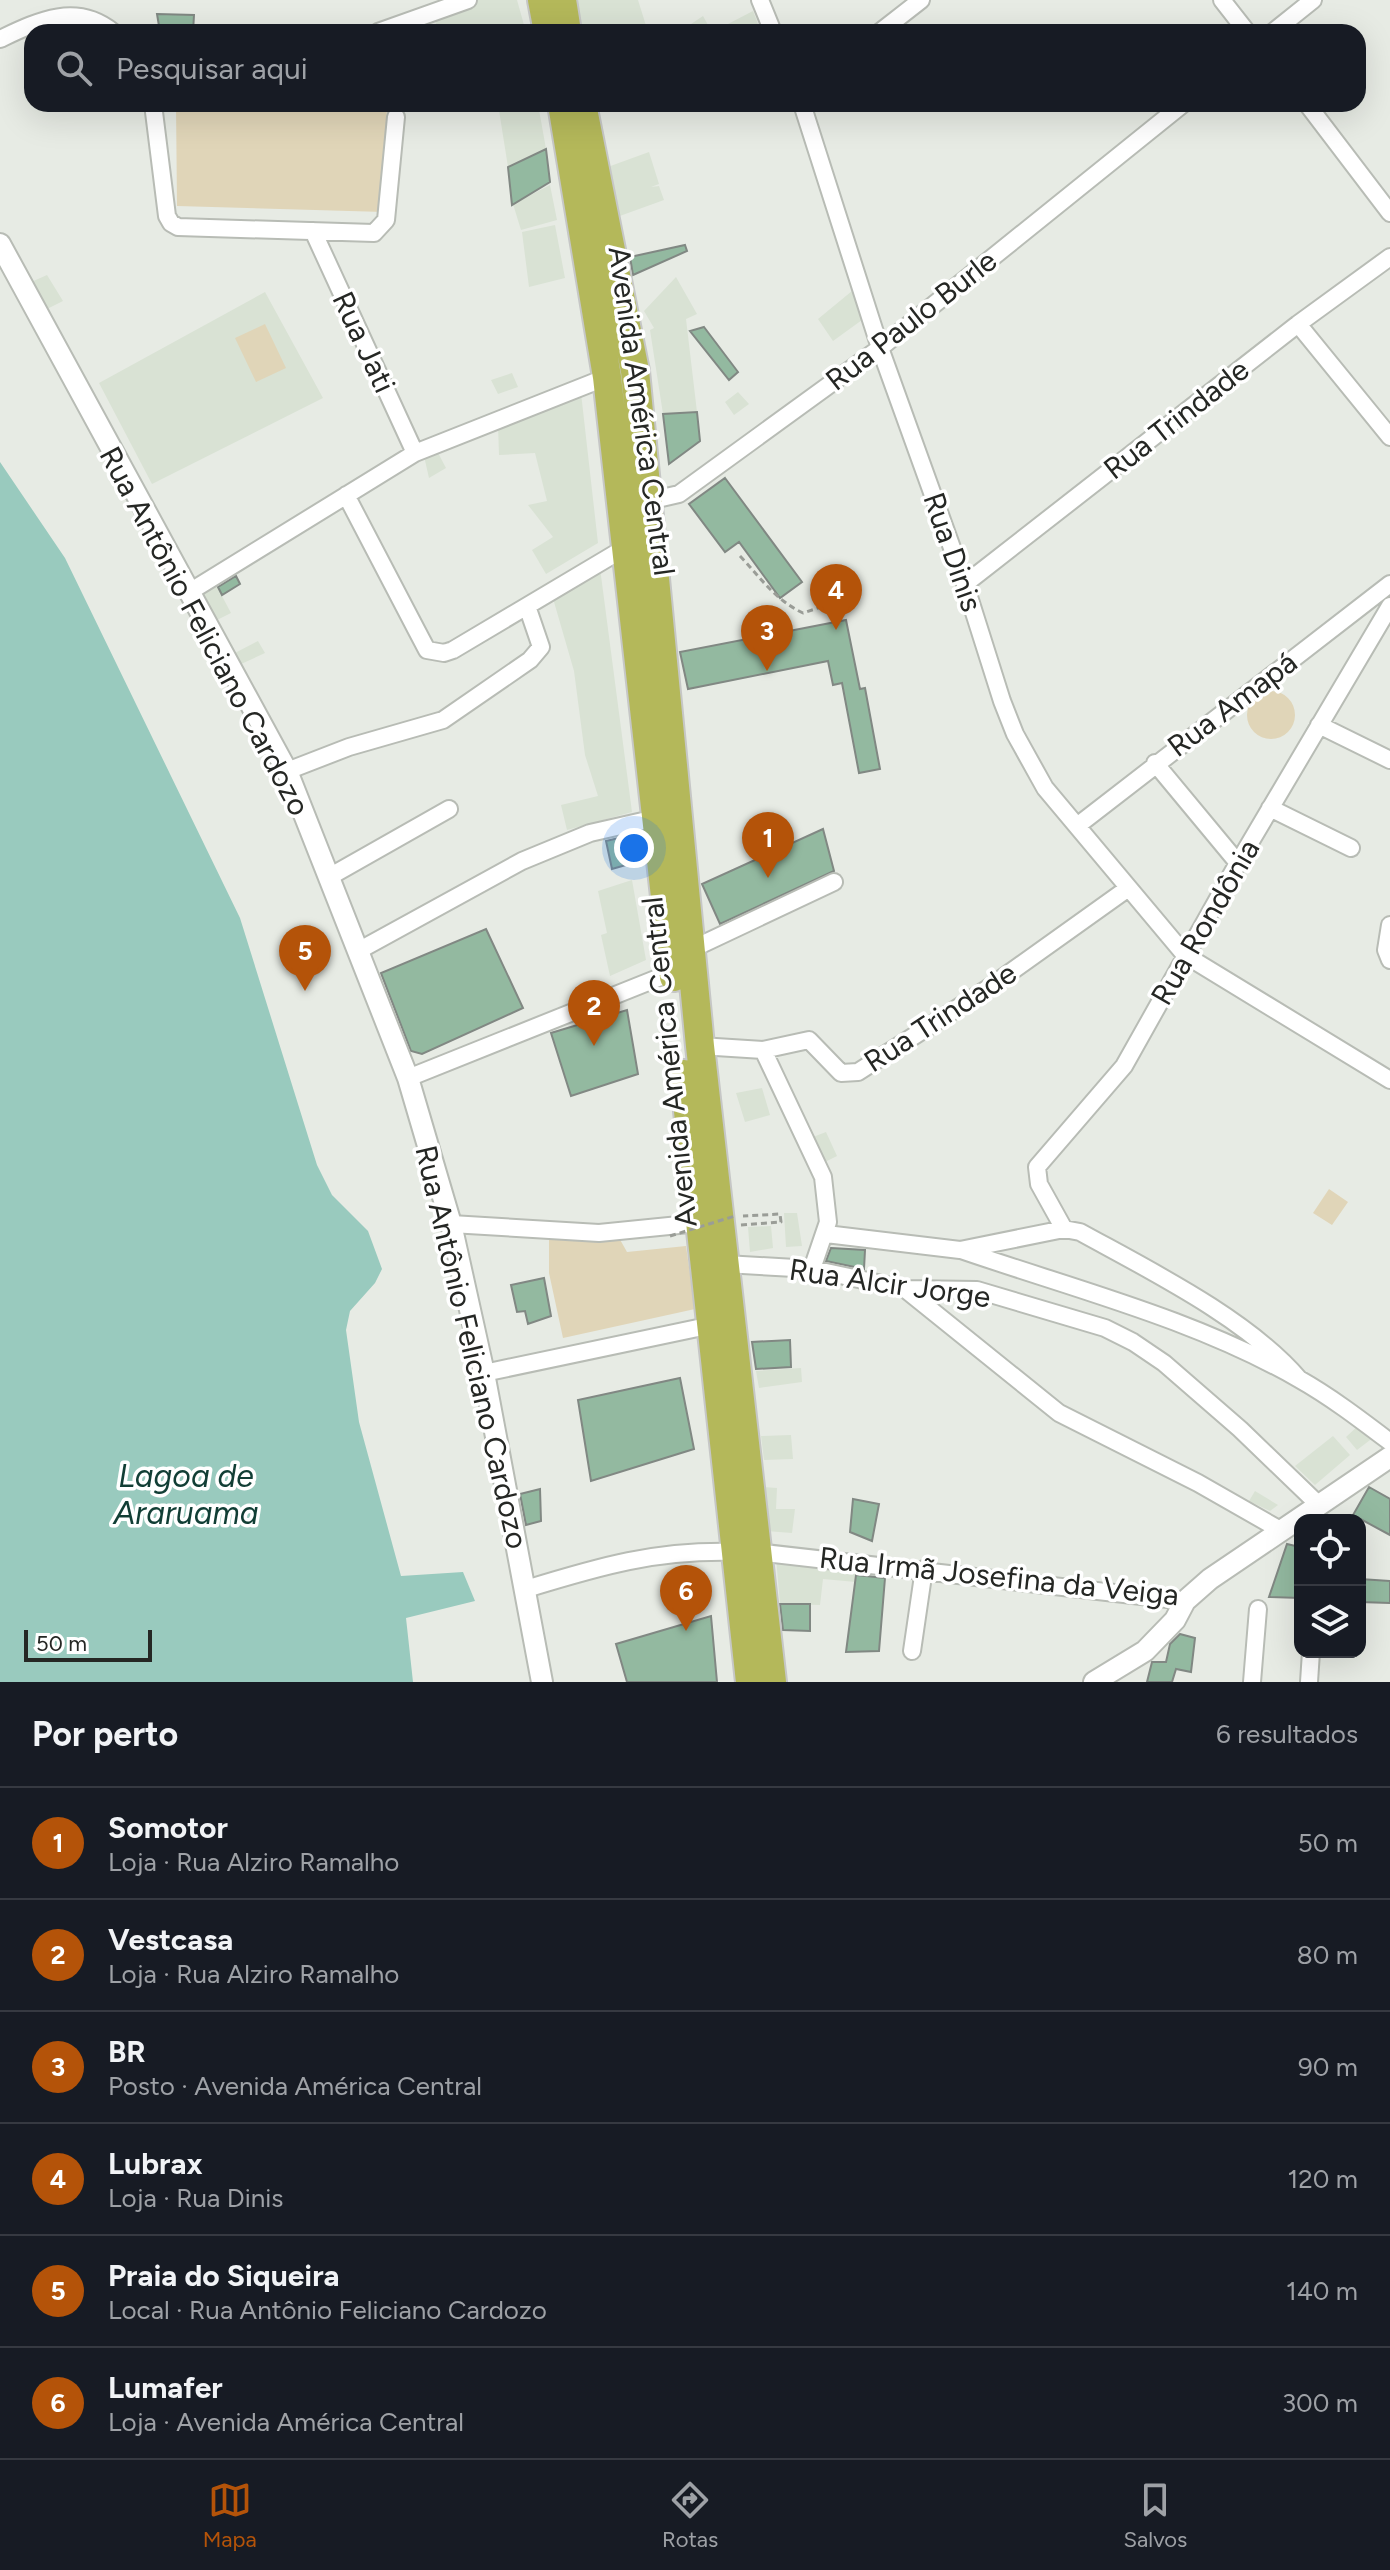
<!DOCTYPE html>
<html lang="pt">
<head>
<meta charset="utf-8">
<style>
	body { margin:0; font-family:Figtree,sans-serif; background:#242831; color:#f1f3f6 }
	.controls { position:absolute; right:24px; bottom:24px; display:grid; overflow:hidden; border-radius:16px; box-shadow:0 8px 32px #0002 }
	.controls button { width:72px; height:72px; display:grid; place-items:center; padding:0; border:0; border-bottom:2px solid #363941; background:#171b24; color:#f1f3f6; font:40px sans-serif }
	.scale { position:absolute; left:24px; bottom:20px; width:128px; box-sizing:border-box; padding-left:8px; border:4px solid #252724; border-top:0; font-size:22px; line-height:28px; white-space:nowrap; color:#252724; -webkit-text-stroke:6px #fff; paint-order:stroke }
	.you { position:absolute; left:634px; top:848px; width:28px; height:28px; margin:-20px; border:6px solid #fff; border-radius:50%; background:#1a73e8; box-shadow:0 0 0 12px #1a73e833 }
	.badge { display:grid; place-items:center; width:52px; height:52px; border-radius:50%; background:#b45309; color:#fff; font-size:26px; font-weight:700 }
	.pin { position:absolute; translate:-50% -66px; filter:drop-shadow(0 2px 4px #0008) }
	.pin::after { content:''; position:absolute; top:42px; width:28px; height:24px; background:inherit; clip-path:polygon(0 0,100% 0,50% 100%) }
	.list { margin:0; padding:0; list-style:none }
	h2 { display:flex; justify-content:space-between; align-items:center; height:104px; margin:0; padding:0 32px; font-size:34px }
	h2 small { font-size:26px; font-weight:400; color:#9ea1a6 }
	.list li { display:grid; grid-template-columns:52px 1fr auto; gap:24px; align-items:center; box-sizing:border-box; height:112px; padding:0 32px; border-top:2px solid #363941 }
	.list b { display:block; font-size:30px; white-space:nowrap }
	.list p { margin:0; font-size:26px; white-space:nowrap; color:#9ea1a6 }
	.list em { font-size:26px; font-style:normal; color:#9ea1a6 }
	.icon { flex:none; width:44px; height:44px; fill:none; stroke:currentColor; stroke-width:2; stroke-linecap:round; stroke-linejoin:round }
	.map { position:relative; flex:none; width:1390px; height:1682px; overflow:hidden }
	.search { position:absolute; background:#171b24; box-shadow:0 8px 32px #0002; left:24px; right:24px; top:24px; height:88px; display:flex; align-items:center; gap:20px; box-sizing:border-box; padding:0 28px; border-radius:24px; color:#9ea1a6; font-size:30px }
	.sheet { height:776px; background:#171b24 }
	nav { display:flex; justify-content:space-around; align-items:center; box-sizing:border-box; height:112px; border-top:2px solid #363941; background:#171b24; font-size:22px; color:#9ea1a6 }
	nav a { display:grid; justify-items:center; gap:4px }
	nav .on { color:#b45309 }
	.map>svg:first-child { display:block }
	.built { fill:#d9e2d4 }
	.green { fill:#e0d5b8 }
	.water { fill:#99cabe }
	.building { fill:#93b9a0; stroke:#818883; stroke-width:2 }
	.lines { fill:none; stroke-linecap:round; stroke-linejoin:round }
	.minor-casing { stroke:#b8bcb5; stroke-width:20 }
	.tertiary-casing { stroke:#b8bcb5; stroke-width:24 }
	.trunk-casing { stroke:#c6c7c6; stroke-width:32 }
	.path { stroke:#9a9d97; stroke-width:3; stroke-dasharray:6 4; stroke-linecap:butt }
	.minor { stroke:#fff; stroke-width:16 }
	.tertiary { stroke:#fff; stroke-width:20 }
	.trunk { stroke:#b4b85a; stroke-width:28 }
	.path-bridge { stroke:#9a9d97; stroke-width:3; stroke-dasharray:6 4; stroke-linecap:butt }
	.labels { text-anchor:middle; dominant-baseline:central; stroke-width:7; stroke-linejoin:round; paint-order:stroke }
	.street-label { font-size:30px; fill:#252724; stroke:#fff }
	.water-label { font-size:32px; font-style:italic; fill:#113e35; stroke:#fff }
</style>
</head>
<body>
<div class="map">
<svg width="1390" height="1682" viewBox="0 0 1390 1682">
	<rect width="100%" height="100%" fill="#e7ebe4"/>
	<path class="built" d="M 477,0 L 517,0 L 526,32 L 439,32 L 433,15 Z
		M 571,0 L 638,0 L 648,32 L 577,32 Z
		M 753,11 L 761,32 L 728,32 L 726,25 Z
		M 703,16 L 712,32 L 679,32 Z
		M 498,104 L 538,104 L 546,149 L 508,167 Z
		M 649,152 L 659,184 L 651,187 L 659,186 L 664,200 L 617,217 L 605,168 Z
		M 550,185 L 557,220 L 521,230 L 513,204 Z
		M 555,225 L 565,278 L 529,287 L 522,232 Z
		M 47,275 L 63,301 L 43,311 L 29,283 Z
		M 676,277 L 697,314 L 686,319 L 697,412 L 663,414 L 650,330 L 654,328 L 644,311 Z
		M 852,291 L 862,320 L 833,341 L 818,319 Z
		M 265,292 L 323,398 L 152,484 L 99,383 Z
		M 512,373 L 518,387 L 498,394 L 491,380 Z
		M 738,392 L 749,404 L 734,415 L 725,402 Z
		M 581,393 L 598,543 L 546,574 L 532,550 L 553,537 L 528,505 L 547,501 L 535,453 L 499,455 L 498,425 Z
		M 436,449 L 446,468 L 429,478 L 424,456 Z
		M 600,568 L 632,812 L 567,830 L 561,805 L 598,796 L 585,755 L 574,671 L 552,595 Z
		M 214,581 L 231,613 L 211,623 L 196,592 Z
		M 258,641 L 265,653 L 239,665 L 233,654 Z
		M 632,880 L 646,960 L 610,976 L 601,935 L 607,933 L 598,891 Z
		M 762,1088 L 770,1115 L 745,1122 L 736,1093 Z
		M 826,1132 L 837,1156 L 823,1163 L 813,1137 Z
		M 784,1213 L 797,1213 L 802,1246 L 786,1247 Z
		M 771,1226 L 773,1248 L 750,1252 L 748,1227 Z
		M 801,1368 L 802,1382 L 759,1388 L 756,1371 Z
		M 1360,1424 L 1374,1437 L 1357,1450 L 1346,1437 Z
		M 791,1435 L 793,1459 L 764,1460 L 761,1436 Z
		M 1333,1436 L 1350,1455 L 1315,1485 L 1295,1466 Z
		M 763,1487 L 777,1488 L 776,1509 L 795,1509 L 792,1533 L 766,1531 Z
		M 1255,1491 L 1278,1505 L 1270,1511 L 1249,1501 Z
		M 776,1558 L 857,1567 L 856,1582 L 823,1579 L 820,1605 L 780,1604 Z"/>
	<path class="green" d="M 176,104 L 387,104 L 384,212 L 177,206 Z
		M 265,324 L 286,368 L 256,382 L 235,338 Z
		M1247 715a24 24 0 1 1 48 0a24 24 0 1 1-48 0Z
		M 1329,1189 L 1348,1202 L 1332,1225 L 1313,1213 Z
		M 549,1235 L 618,1236 L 627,1252 L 686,1246 L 695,1309 L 563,1338 L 549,1273 Z"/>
	<path class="water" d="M 0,462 L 65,558 L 240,918 L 317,1165 L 332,1195 L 368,1231 L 382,1269 L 375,1283 L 350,1311 L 346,1330 L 359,1422 L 401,1576 L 463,1572 L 475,1601 L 406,1618 L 413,1682 L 0,1682 Z"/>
	<path class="building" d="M 157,14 L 194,15 L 193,32 L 160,32 Z
		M 546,149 L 550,182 L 512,205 L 508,167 Z
		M 685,245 L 687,251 L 633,275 L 630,257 Z
		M 704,327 L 738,372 L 729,380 L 690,331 Z
		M 697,412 L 700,441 L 669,464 L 663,414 Z
		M 725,478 L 802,582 L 780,598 L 739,542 L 725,552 L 689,504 Z
		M 236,576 L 240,584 L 222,595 L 218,587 Z
		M 846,620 L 860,689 L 865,688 L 880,769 L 859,773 L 842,683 L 833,685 L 828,661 L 688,689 L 680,652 Z
		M 823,829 L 834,871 L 720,924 L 702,884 Z
		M 636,834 L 640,861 L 612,869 L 606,841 Z
		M 486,929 L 523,1008 L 422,1054 L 411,1051 L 381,973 Z
		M 627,1010 L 638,1074 L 571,1096 L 551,1033 Z
		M 831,1248 L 865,1250 L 864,1269 L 826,1261 Z
		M 544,1278 L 551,1316 L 528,1324 L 525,1311 L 517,1312 L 511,1285 Z
		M 790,1340 L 791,1367 L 756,1369 L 752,1342 Z
		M 680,1378 L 694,1449 L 591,1481 L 578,1400 Z
		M 1369,1487 L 1390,1499 L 1390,1535 L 1353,1515 Z
		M 540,1489 L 541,1521 L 526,1525 L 520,1494 Z
		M 853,1499 L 879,1504 L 872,1541 L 850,1532 Z
		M 1287,1544 L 1300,1547 L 1300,1598 L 1269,1597 Z
		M 856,1575 L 885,1578 L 879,1651 L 846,1652 Z
		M 1360,1579 L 1390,1581 L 1390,1603 L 1360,1602 Z
		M 780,1604 L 810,1604 L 810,1631 L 783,1630 Z
		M 711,1616 L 717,1682 L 627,1682 L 616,1644 Z
		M 1180,1634 L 1195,1638 L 1191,1672 L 1176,1669 L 1172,1682 L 1147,1682 L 1152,1662 L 1166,1662 L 1170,1644 Z"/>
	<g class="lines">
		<defs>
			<path id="minor" d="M 760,0 L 773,32
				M 1222,0 L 1247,32
				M 378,32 L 468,0
				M 880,32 L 921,0
				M 1273,32 L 1313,0
				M 0,39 C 38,21 76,2 113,32
				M 153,104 L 167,216 L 171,223 L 178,227 L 374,233 L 386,220 L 396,117
				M 802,104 L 880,348 L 965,584 L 1002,701 L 1015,734 L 1045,788 L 1185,955 L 1390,1080
				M 1307,104 L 1390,213
				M 313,231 L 415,453
				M 1298,324 L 1390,437
				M 346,495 L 417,631 L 427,650 L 444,653 L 453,650 L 628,546
				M 640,503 L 679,494 L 880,348 L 1183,104
				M 965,584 L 1298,324 L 1390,257
				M 191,591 L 415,453 L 607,377
				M 1319,725 L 1390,760
				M 1155,763 L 1238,863
				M 287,771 L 349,747 L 443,720 L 530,660 L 541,647 L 527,606
				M 1270,808 L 1351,848
				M 1077,826 L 1390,584
				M 329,877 L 449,809
				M 1390,925 L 1386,950 L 1390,960
				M 690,950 L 834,882
				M 358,951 L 522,861 L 590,833 L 656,818
				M 700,1046 L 763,1050 L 809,1040 L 841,1073 L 858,1072 L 987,989 L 1127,889
				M 763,1050 L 823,1177 L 828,1222 L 812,1269
				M 408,1078 L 673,972
				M 451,1224 L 599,1233 L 699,1223
				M 1064,1229 L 1039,1184 L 1037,1167 L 1124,1066 L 1238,863 L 1390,606
				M 826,1234 L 960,1250 L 1064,1229 L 1080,1232 C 1149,1270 1248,1319 1299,1379
				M 961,1250 C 1074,1289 1194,1319 1299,1379 C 1331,1397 1361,1420 1390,1442
				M 725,1264 L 812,1269 L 905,1289 L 977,1290 L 1105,1328 L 1133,1342 L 1164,1363 L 1240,1429 L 1320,1506
				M 905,1289 L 1059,1413 L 1198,1483 L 1282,1531
				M 484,1373 L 712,1325
				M 756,1552 L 1185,1601
				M 526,1589 C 601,1566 655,1550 735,1552
				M 912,1651 L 924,1569
				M 1252,1682 L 1258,1609
				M 1309,1682 L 1311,1652"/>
			<path id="tertiary" d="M 0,244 L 287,771 L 408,1078 L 451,1224 L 484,1373 L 542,1682
				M 1094,1682 L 1145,1651 L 1175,1620 L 1185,1601 L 1210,1579 L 1390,1457"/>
			<path id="trunk" d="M 542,0 L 548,32
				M 562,0 L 567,32
				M 562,104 L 607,377 L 674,977
				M 582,104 L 635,371 L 700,1046 L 772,1682
				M 684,1074 L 750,1682"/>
		</defs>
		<use href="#minor" class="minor-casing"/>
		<use href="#tertiary" class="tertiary-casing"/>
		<use href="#trunk" class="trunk-casing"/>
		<path class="path" d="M 740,556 C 760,577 775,600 803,613 L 821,607
			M 741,1225 L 781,1222 L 780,1214 L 743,1216"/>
		<use href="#minor" class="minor"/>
		<use href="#tertiary" class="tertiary"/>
		<use href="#trunk" class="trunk"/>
		<path class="path-bridge" d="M 670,1236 L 735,1216"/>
	</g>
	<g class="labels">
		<g class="street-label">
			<text transform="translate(911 320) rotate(-38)">Rua Paulo Burle</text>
			<text transform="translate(364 342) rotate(65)">Rua Jati</text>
			<text transform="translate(642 411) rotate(82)">Avenida América Central</text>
			<text transform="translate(1176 419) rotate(-38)">Rua Trindade</text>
			<text transform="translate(953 552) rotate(71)">Rua Dinis</text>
			<text transform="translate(205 631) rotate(62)">Rua Antônio Feliciano Cardozo</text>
			<text transform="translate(1232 704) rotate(-37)">Rua Amapá</text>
			<text transform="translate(1205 922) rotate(-60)">Rua Rondônia</text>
			<text transform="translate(940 1017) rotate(-33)">Rua Trindade</text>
			<text transform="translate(669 1062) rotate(-96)">Avenida América Central</text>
			<text transform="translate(890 1283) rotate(8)">Rua Alcir Jorge</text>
			<text transform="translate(472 1347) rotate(77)">Rua Antônio Feliciano Cardozo</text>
			<text transform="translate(999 1576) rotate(6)">Rua Irmã Josefina da Veiga</text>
		</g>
		<g class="water-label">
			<text x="186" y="1476">Lagoa de<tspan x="186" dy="37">Araruama</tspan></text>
		</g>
	</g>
</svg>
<div class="controls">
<button><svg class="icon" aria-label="locate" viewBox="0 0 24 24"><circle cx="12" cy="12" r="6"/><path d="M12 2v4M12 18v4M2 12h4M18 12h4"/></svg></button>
<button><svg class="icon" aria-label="layers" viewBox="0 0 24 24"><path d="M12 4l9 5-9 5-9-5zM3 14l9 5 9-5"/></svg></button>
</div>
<div class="scale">50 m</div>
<div class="you"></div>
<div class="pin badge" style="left:768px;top:878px">1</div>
<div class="pin badge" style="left:594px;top:1046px">2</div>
<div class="pin badge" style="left:767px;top:671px">3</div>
<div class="pin badge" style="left:836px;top:630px">4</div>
<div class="pin badge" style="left:305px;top:991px">5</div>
<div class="pin badge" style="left:686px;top:1631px">6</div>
<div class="search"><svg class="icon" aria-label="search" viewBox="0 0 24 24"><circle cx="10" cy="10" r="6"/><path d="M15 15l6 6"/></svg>Pesquisar aqui</div>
</div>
<section class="sheet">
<h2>Por perto<small>6 resultados</small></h2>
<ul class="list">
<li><span class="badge">1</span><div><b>Somotor</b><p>Loja · Rua Alziro Ramalho</p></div><em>50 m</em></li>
<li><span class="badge">2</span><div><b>Vestcasa</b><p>Loja · Rua Alziro Ramalho</p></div><em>80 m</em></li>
<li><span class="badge">3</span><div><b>BR</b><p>Posto · Avenida América Central</p></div><em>90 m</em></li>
<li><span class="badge">4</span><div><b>Lubrax</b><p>Loja · Rua Dinis</p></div><em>120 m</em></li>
<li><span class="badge">5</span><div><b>Praia do Siqueira</b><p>Local · Rua Antônio Feliciano Cardozo</p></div><em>140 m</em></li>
<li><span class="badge">6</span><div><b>Lumafer</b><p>Loja · Avenida América Central</p></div><em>300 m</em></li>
</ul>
</section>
<nav>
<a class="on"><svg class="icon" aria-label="map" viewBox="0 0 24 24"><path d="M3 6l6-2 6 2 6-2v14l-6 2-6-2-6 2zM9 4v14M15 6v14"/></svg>Mapa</a>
<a><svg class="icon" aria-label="directions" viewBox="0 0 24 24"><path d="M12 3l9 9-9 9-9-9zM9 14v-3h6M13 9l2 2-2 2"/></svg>Rotas</a>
<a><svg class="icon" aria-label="saved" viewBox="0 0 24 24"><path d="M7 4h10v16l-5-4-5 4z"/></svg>Salvos</a>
</nav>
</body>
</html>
